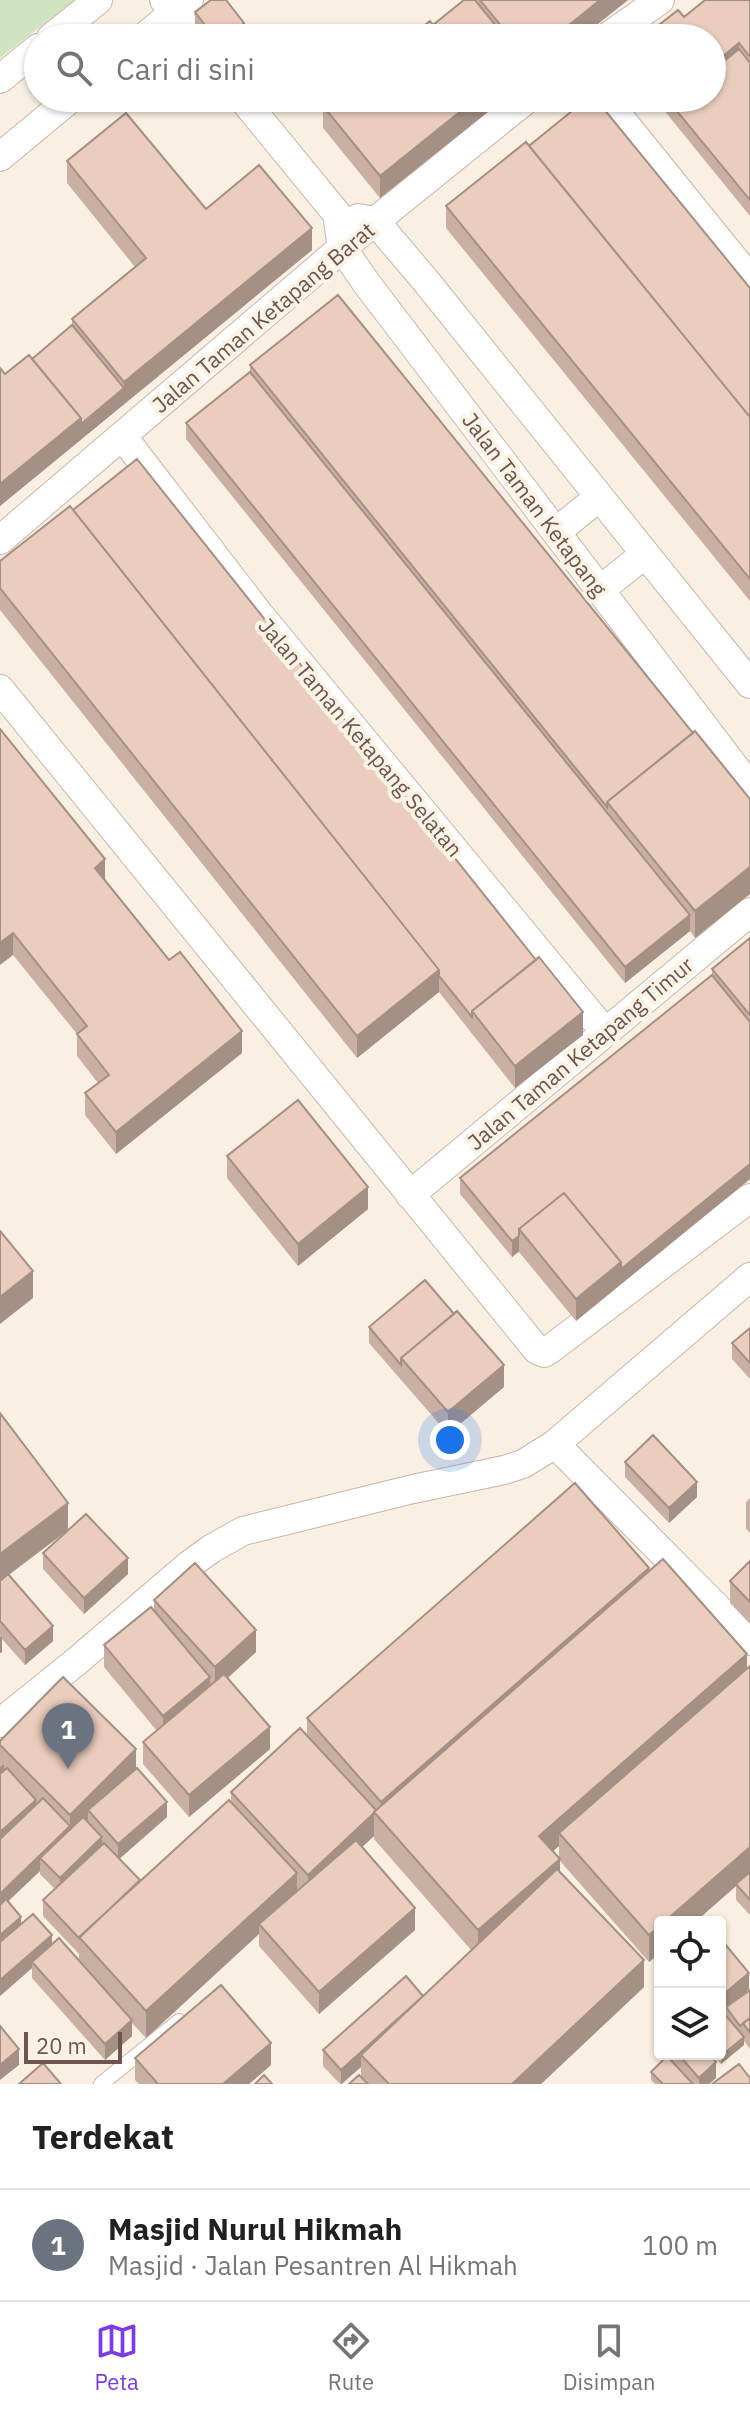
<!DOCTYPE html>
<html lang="id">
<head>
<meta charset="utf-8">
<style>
	body { margin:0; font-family:"IBM Plex Sans",sans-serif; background:#f2f2f2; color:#202124 }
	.controls { position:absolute; right:24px; bottom:24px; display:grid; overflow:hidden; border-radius:8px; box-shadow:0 2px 6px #0004 }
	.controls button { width:72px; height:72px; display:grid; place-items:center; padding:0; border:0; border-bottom:2px solid #e0e0e0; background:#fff; color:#202124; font:40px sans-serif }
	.scale { position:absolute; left:24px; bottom:20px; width:98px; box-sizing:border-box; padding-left:8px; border:4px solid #6d564c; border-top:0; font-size:22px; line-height:28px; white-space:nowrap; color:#6d564c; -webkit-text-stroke:6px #fcf3e7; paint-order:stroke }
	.you { position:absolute; left:450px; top:1440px; width:28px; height:28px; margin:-20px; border:6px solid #fff; border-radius:50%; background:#1a73e8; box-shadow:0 0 0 12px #1a73e833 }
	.badge { display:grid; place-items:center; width:52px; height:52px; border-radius:50%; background:#7c3aed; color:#fff; font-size:26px; font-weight:700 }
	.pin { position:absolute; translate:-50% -66px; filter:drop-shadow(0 2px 4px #0008) }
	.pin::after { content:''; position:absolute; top:42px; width:28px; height:24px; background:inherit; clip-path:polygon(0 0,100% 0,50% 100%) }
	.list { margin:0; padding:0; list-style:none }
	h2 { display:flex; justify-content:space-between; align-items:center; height:104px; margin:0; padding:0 32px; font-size:34px }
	h2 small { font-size:26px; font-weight:400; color:#757577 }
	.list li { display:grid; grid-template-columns:52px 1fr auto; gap:24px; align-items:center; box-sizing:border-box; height:112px; padding:0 32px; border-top:2px solid #e0e0e0 }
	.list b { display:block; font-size:30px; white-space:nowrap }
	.list p { margin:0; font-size:26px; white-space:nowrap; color:#757577 }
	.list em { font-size:26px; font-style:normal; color:#757577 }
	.icon { flex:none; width:44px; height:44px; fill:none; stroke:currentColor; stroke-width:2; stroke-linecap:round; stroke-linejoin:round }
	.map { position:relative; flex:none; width:750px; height:2084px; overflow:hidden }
	.search { position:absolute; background:#fff; box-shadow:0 2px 6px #0004; left:24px; right:24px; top:24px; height:88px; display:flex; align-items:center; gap:20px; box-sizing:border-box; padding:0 28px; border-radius:44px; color:#757577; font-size:30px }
	.sheet { height:216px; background:#fff }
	nav { display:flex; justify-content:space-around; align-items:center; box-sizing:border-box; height:112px; border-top:2px solid #e0e0e0; background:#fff; font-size:22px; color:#757577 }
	nav a { display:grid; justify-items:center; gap:4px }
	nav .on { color:#7c3aed }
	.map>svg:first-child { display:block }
	.green { fill:#d1e4c2 }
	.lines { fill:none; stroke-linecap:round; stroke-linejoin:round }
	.lane-casing { stroke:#c8b6ab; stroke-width:16 }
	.street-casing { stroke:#c8b6ab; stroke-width:30 }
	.lane { stroke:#fff; stroke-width:14 }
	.street { stroke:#fff; stroke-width:28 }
	.wall { fill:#cab0a3; fill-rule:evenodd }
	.shaded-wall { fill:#a49084 }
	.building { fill:#ebcdbd; stroke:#a49084; stroke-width:2 }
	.labels { text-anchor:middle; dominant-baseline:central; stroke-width:8; stroke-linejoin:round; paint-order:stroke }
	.street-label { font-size:22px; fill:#6d564c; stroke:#fcf3e7 }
</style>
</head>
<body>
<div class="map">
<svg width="750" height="2084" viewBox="0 0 750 2084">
	<rect width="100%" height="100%" fill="#f9efe2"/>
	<path class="green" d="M 0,0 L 75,0 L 0,58 Z"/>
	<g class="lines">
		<defs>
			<path id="lane" d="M 101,2084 L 179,2021"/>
			<path id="street" d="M 164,0 L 195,38
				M 51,38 L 98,0
				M 143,38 L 189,0
				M 606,38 L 660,0
				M 0,79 L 38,48
				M 242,98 L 337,214 L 342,248 L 367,284 L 750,787
				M 604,98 L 750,279
				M 0,157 L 71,98
				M 358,218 L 375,221 L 425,280 L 750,684
				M 123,437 L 259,614 L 605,1032
				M 556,532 L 599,497
				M 0,540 L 342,248 L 528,98
				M 600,590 L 645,554
				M 0,689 L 537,1350 L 544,1353 L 549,1350 L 750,1198
				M 410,1195 L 750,912
				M 555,1444 L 750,1641
				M 0,1723 L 77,1661 L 189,1565 L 211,1549 L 243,1531 L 413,1489 L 504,1470 L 523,1464 L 555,1444 L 750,1277"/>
		</defs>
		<use href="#lane" class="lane-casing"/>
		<use href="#street" class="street-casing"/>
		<use href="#lane" class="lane"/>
		<use href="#street" class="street"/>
	</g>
	<path class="wall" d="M 464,0 L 628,0 L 580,38 L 409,38 L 433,25 Z
		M 750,0 L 750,216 L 654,98 L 712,98 L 712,38 L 649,38 L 649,33 L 684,17 Z
		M 195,12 L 244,38 L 203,38 L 195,28 Z
		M 505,98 L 380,198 L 323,128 L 323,106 Z
		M 529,146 L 750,288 L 750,601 L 446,228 L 446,206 Z
		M 67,161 L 206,209 L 312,250 L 0,506 L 0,368 L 5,374 L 32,359 L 72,325 L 72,319 L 135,267 L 67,183 Z
		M 250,365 L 693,733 L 750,799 L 750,894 L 695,938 L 690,931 L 625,983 L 186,439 L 186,423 L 250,372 Z
		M 0,561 L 583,1035 L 515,1088 L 439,992 L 357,1058 L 0,610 Z
		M 0,729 L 105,880 L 242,1053 L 116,1154 L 85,1115 L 85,1093 L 98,1083 L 77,1056 L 77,1034 L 13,955 Z
		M 750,938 L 750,1179 L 576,1321 L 519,1252 L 512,1257 L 460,1194 L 460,1178 L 712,975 L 712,969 Z
		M 227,1156 L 368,1209 L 298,1266 L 227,1178 Z
		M 369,1327 L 504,1387 L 448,1434 L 369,1343 Z
		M 750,1328 L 750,1379 L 732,1359 L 732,1343 Z
		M 0,1413 L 68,1530 L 9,1575 L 53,1641 L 25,1665 L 2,1639 L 2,1652 L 0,1653 Z
		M 625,1462 L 697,1497 L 669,1523 L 625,1477 Z
		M 750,1498 L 750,1533 L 746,1529 L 746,1502 Z
		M 43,1553 L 128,1574 L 84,1614 L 43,1569 Z
		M 750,1561 L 750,1624 L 730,1603 L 730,1581 Z
		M 649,1572 L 747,1669 L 750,1666 L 750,1915 L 736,1900 L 736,1886 L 695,1922 L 660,1922 L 660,1953 L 649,1962 L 560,1861 L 560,1872 L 644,1987 L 541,2084 L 349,2084 L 361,2077 L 361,2067 L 342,2084 L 340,2084 L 323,2066 L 323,2050 L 423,1996 L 471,1950 L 374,1839 L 374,1836 L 362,1847 L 415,1930 L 319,2014 L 259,1946 L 259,1934 L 146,2038 L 132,2023 L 132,2036 L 105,2060 L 32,1978 L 32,1968 L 0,1996 L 0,1741 L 136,1768 L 167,1817 L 119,1859 L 140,1882 L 231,1802 L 231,1792 L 307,1736 L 307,1718 ZM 559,1846 L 559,1858 L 553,1851 ZM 40,1871 L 40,1874 L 55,1889 L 43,1900 L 43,1916 L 79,1954 L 79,1960 L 21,1924 L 8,1901 Z
		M 154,1600 L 256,1652 L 228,1678 L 270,1749 L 189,1817 L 143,1764 L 143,1742 L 157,1731 L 104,1667 L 104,1645 L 154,1611 Z
		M 720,1938 L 749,1989 L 734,2001 L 750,1990 L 750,2049 L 744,2041 L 744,2045 L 721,2064 L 712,2054 L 720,2054 Z
		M 664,2054 L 709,2054 L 716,2078 L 709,2084 L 655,2084 L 651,2080 L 651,2072 L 666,2057 Z
		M 135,2058 L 271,2065 L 249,2084 L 139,2084 L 135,2080 Z"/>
	<path class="shaded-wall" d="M 600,0 L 628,0 L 580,38 L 553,38 Z
		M 244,23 L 244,38 L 224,38 Z
		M 739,43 L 739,65 L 712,87 L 712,65 Z
		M 477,98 L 505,98 L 380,198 L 380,176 Z
		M 312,228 L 312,250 L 0,506 L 0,484 L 81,418 L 124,388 L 124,382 Z
		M 105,859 L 105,881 L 95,868 Z
		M 750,867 L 750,894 L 695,938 L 695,911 Z
		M 690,915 L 690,931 L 625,983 L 625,967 Z
		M 13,933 L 13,955 L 0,965 L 0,943 Z
		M 439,970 L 439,992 L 357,1058 L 357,1036 Z
		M 583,1012 L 583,1035 L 515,1088 L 515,1066 Z
		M 242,1031 L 242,1053 L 116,1154 L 116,1132 Z
		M 750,1164 L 750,1179 L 576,1321 L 576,1299 L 621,1262 Z
		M 368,1187 L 368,1209 L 298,1266 L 298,1244 Z
		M 519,1236 L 519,1251 L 512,1257 L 512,1241 Z
		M 33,1271 L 33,1298 L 0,1324 L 0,1297 Z
		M 504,1365 L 504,1387 L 448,1434 L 448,1412 Z
		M 697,1482 L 697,1497 L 669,1523 L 669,1508 Z
		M 68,1503 L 68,1530 L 0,1581 L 0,1554 Z
		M 128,1558 L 128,1574 L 84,1614 L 84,1598 Z
		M 649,1568 L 649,1595 L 381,1821 L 381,1802 Z
		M 53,1626 L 53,1641 L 25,1665 L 25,1650 Z
		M 256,1630 L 256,1652 L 215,1689 L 215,1667 Z
		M 2,1636 L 2,1652 L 0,1653 L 0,1638 Z
		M 747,1654 L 747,1682 L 559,1833 L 559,1846 L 539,1863 L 539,1836 Z
		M 210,1677 L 210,1699 L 163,1738 L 163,1716 Z
		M 270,1727 L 270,1749 L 189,1817 L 189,1795 Z
		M 136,1749 L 136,1771 L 88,1810 L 88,1819 L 70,1837 L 40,1858 L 40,1871 L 0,1909 L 0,1894 L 70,1826 L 70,1815 Z
		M 4,1764 L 4,1779 L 0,1783 L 0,1767 Z
		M 36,1800 L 36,1816 L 0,1848 L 0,1832 Z
		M 167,1802 L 167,1817 L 118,1860 L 118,1844 Z
		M 374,1814 L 374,1836 L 308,1897 L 308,1875 Z
		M 102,1837 L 102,1853 L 60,1894 L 60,1878 Z
		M 750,1847 L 750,1874 L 736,1884 L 736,1886 L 695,1922 L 664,1922 Z
		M 560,1859 L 560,1886 L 478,1957 L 478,1930 Z
		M 297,1873 L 297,1900 L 259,1924 L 259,1934 L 146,2038 L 146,2011 Z
		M 415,1908 L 415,1930 L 319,2014 L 319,1992 Z
		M 21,1917 L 21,1933 L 0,1951 L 0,1935 Z
		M 660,1926 L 660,1953 L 649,1962 L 649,1935 Z
		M 52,1935 L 52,1951 L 32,1962 L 32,1968 L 0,1996 L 0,1980 Z
		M 644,1960 L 644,1987 L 541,2084 L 512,2084 Z
		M 749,1973 L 749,1989 L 720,2013 L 720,1997 Z
		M 423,1996 L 361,2055 L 361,2067 L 341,2084 L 341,2070 Z
		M 132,2020 L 132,2036 L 105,2060 L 105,2044 Z
		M 744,2037 L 744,2045 L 721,2064 L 721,2056 Z
		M 271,2043 L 271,2065 L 249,2084 L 223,2084 Z
		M 19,2049 L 19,2065 L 0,2080 L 0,2065 Z
		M 716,2062 L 716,2078 L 709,2084 L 699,2084 L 699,2078 Z"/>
	<path class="building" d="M 211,0 L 226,0 L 244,23 L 224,38 L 215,38 L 195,12 Z
		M 464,0 L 475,0 L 506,38 L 443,38 L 433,25 Z
		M 480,0 L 600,0 L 553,38 L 511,38 Z
		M 705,0 L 750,0 L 750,57 L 739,43 L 712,65 L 712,38 L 653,38 L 649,33 L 678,10 L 684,17 Z
		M 430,21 L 443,38 L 409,38 Z
		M 739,49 L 750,63 L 750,200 L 671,104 L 679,98 L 712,98 L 712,71 Z
		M 333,98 L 477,98 L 380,176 L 323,106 Z
		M 588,98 L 595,98 L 750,288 L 750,417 L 529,146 Z
		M 126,113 L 206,209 L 259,165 L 312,228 L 124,382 L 72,319 L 146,258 L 67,161 Z
		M 526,142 L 750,417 L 750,579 L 446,206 Z
		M 338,295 L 693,733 L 607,802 L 607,807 L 250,365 Z
		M 72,325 L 124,388 L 81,424 L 81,418 L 32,359 Z
		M 29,355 L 81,418 L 0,484 L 0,368 L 5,374 Z
		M 250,372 L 690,915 L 625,967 L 186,423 Z
		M 137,459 L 536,960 L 472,1011 L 472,1017 L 439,976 L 439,970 L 73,510 Z
		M 70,506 L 439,970 L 357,1036 L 0,588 L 0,561 Z
		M 0,729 L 105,859 L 95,868 L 169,960 L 180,952 L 242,1031 L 116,1132 L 85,1093 L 109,1075 L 77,1034 L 87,1026 L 13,933 L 0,943 Z
		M 695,731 L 750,799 L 750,867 L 695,911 L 607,802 Z
		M 750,938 L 750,1015 L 712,969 Z
		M 539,957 L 583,1012 L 515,1066 L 472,1011 Z
		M 712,975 L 750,1022 L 750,1164 L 621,1269 L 621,1262 L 564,1193 L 519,1229 L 519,1236 L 512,1241 L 460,1178 Z
		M 298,1100 L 368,1187 L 298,1244 L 227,1156 Z
		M 564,1193 L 621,1262 L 576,1299 L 519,1229 Z
		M 0,1231 L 33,1271 L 0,1297 Z
		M 425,1280 L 454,1314 L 401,1358 L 401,1365 L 369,1327 Z
		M 457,1311 L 504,1365 L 448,1412 L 401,1358 Z
		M 750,1328 L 750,1363 L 732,1343 Z
		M 0,1413 L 68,1503 L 0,1554 Z
		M 653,1435 L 697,1482 L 669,1508 L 625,1462 Z
		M 575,1483 L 649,1568 L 381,1802 L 307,1718 Z
		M 86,1514 L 128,1558 L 84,1598 L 43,1553 Z
		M 663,1559 L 747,1654 L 539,1836 L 560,1859 L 478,1930 L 374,1812 Z
		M 750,1561 L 750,1602 L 730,1581 Z
		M 195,1563 L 256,1630 L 215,1667 L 154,1600 Z
		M 8,1574 L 53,1626 L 25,1650 L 0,1621 L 0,1581 Z
		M 151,1607 L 210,1677 L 163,1716 L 104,1645 Z
		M 750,1666 L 750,1847 L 664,1922 L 660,1922 L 660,1926 L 649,1935 L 559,1833 Z
		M 224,1674 L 270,1727 L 189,1795 L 143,1742 Z
		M 63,1677 L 136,1749 L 70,1815 L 0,1745 L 0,1741 Z
		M 300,1728 L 376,1810 L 374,1812 L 374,1813 L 308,1875 L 231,1792 Z
		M 7,1768 L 36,1800 L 0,1832 L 0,1774 Z
		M 137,1768 L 167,1802 L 118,1844 L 88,1810 Z
		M 43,1798 L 70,1826 L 0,1894 L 0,1839 Z
		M 229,1800 L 297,1873 L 146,2011 L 79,1937 Z
		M 83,1817 L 102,1837 L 60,1878 L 40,1858 Z
		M 356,1840 L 415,1908 L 319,1992 L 259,1924 Z
		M 104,1843 L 140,1880 L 79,1938 L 43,1900 Z
		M 557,1869 L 644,1960 L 512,2084 L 389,2084 L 361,2055 Z
		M 750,1872 L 750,1900 L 736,1884 Z
		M 6,1899 L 21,1917 L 0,1935 L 0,1905 Z
		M 33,1914 L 52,1935 L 0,1980 L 0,1942 Z
		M 59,1938 L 132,2020 L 105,2044 L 32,1962 Z
		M 720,1938 L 749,1973 L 720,1997 Z
		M 406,1976 L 423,1996 L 341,2070 L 323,2050 Z
		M 221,1985 L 271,2043 L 223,2084 L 158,2084 L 135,2058 Z
		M 750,1990 L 750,2018 L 740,2026 L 726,2007 Z
		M 722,2011 L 744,2037 L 721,2056 L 719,2054 L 720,2012 Z
		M 750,2018 L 750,2033 L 743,2023 Z
		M 0,2026 L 19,2049 L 0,2065 Z
		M 678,2054 L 709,2054 L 716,2062 L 699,2078 Z
		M 667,2056 L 693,2084 L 663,2084 L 651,2072 Z
		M 43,2063 L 61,2084 L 19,2084 Z
		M 739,2064 L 750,2078 L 750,2084 L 712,2084 Z
		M 264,2075 L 272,2084 L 255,2084 Z
		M 359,2075 L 368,2084 L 349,2084 Z"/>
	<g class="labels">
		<g class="street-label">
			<text transform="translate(263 317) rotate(-40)">Jalan Taman Ketapang Barat</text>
			<text transform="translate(535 504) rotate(53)">Jalan Taman Ketapang</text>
			<text transform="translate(361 737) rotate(50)">Jalan Taman Ketapang Selatan</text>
			<text transform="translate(580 1053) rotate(-40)">Jalan Taman Ketapang Timur</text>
		</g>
	</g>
</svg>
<div class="controls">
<button><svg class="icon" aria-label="locate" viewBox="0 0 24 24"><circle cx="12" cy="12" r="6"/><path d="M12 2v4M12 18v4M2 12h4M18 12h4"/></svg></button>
<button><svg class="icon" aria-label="layers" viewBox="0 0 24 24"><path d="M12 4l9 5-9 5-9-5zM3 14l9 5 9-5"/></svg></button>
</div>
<div class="scale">20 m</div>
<div class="you"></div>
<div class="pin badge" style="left:68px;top:1769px;background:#6b7280">1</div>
<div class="search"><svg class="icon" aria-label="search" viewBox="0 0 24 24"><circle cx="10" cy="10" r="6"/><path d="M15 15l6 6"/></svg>Cari di sini</div>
</div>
<section class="sheet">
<h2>Terdekat<small></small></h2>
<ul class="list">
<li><span class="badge" style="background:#6b7280">1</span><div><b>Masjid Nurul Hikmah</b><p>Masjid · Jalan Pesantren Al Hikmah</p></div><em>100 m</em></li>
</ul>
</section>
<nav>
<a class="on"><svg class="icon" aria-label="map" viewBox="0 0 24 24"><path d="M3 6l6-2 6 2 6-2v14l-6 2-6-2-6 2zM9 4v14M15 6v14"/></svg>Peta</a>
<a><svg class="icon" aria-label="directions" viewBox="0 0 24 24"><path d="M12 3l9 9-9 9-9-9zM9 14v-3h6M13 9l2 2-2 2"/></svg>Rute</a>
<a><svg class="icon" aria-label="saved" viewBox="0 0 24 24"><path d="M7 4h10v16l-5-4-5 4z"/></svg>Disimpan</a>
</nav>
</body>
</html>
